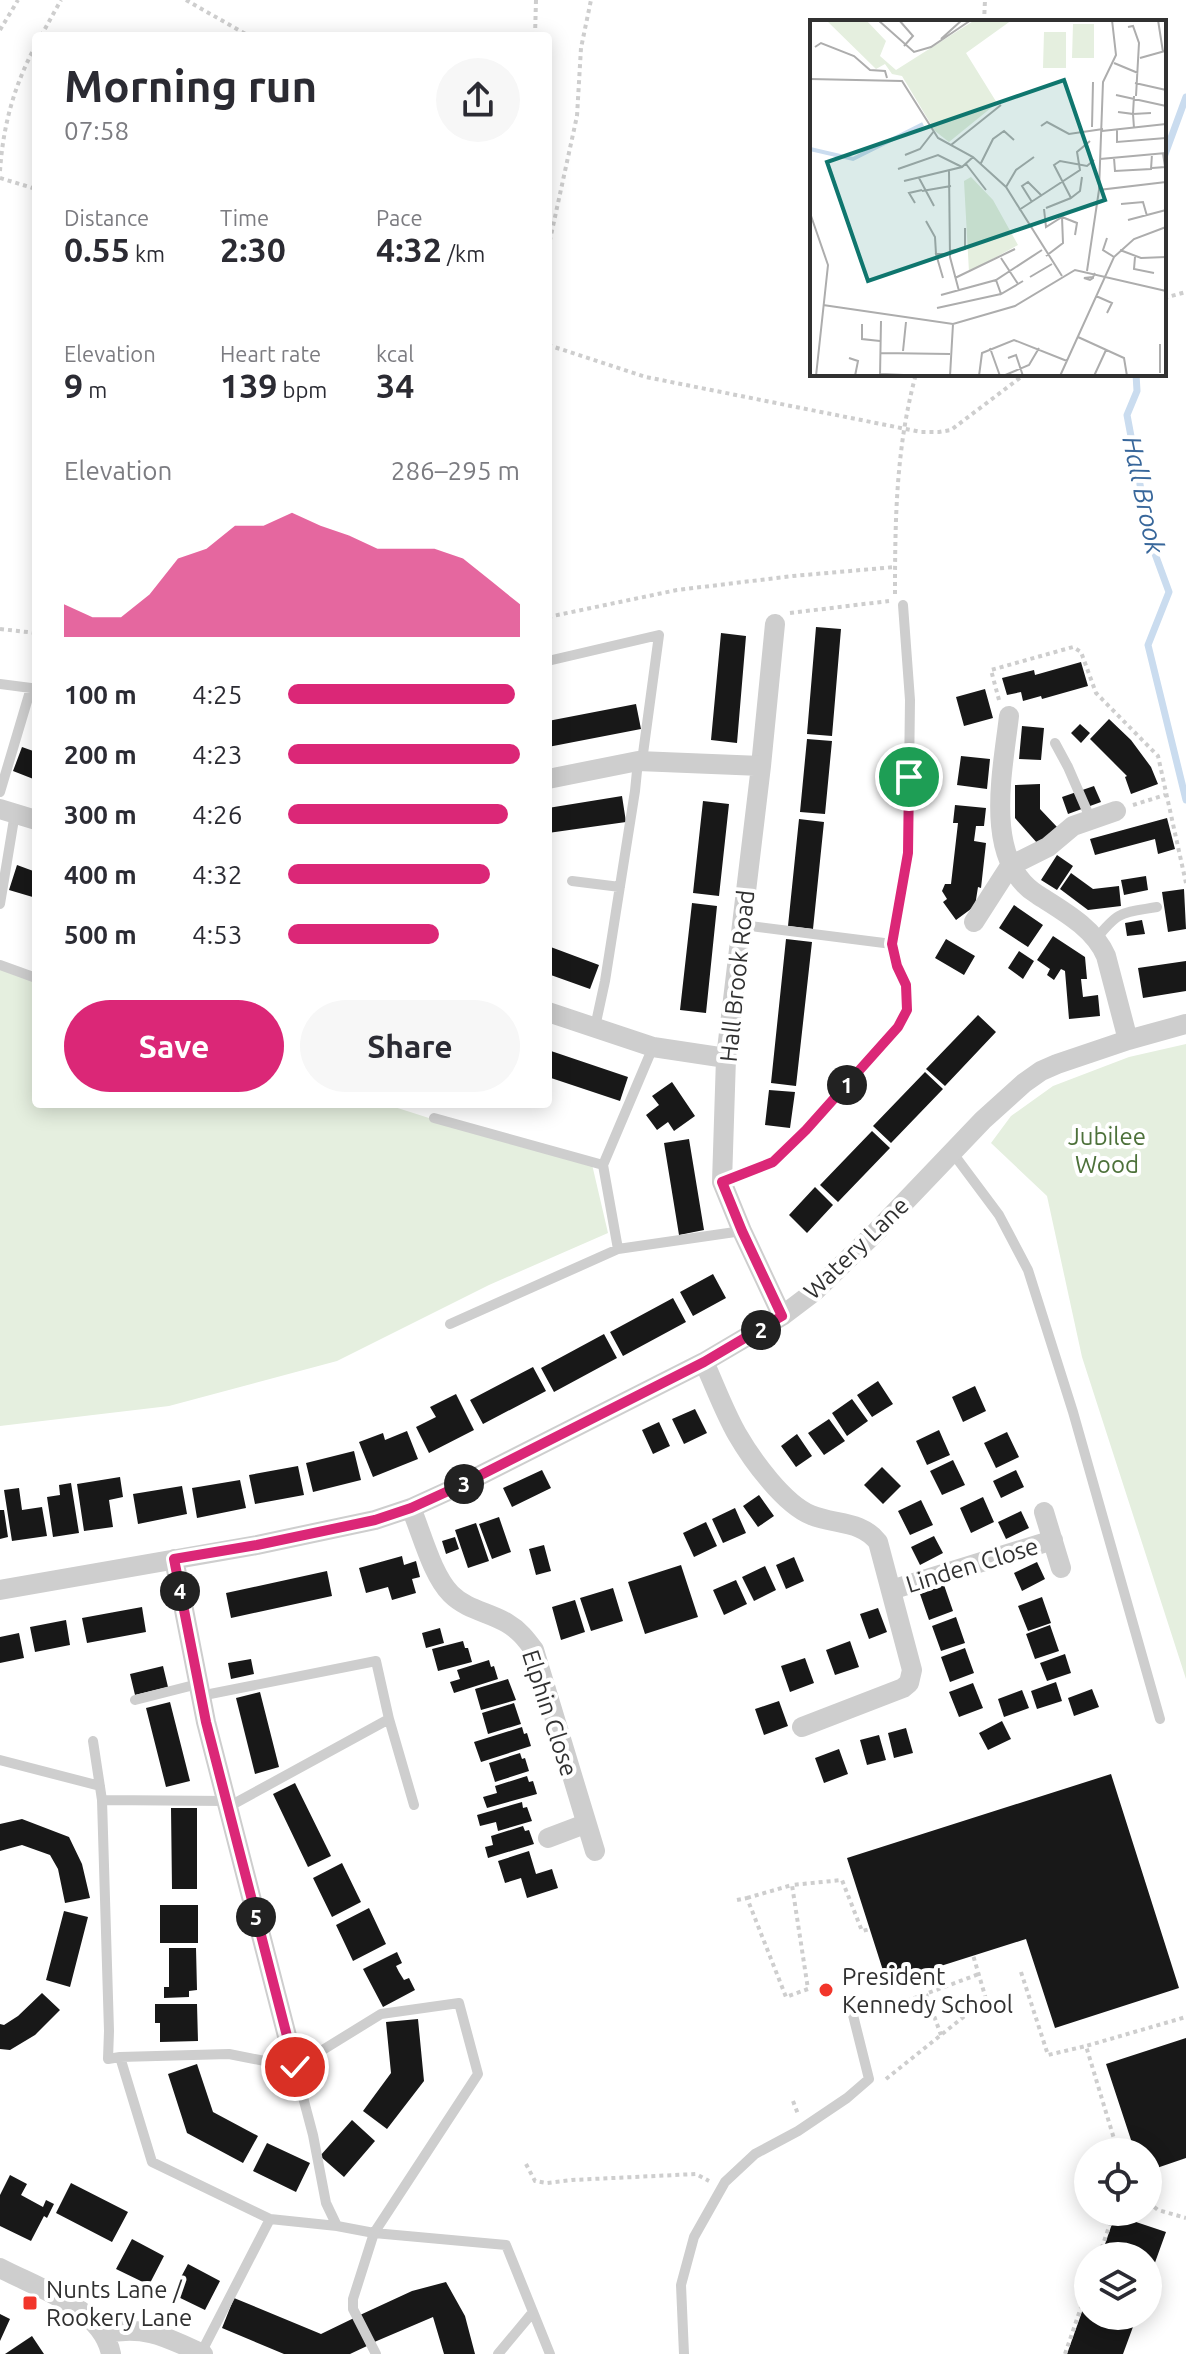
<!DOCTYPE html>
<html lang="en">
<head>
<meta charset="utf-8">
<style>
  body { margin:0; font-family:Ubuntu,sans-serif; background:#f7f7f7; color:#2b2b33; height:100vh; display:flex; flex-direction:column; font-size:30px; white-space:nowrap }
  * { box-sizing:border-box; margin:0 }
  p { font-size:26px; color:#7c7c81 }
  .icon { flex:none; width:44px; height:44px; fill:none; stroke:currentColor; stroke-width:2; stroke-linecap:round; stroke-linejoin:round }
  .map { position:relative; flex:1; overflow:hidden }
  .drawer { position:absolute; left:32px; top:32px; width:520px; height:1076px; display:flex; flex-direction:column; background:#fff; border-radius:8px; box-shadow:0 4px 20px #0003 }
  .drawer>* { flex:none }
  .fabs { position:absolute; left:1074px; top:2138px; display:grid; gap:16px }
  .fabs a { display:grid; place-items:center; width:88px; height:88px; border-radius:50%; background:#fff; box-shadow:0 4px 20px #0003; font-size:40px }
  .pin { position:absolute; display:grid; place-items:center; width:68px; height:68px; color:#fff; margin:-34px; border:4px solid #fff; border-radius:50%; box-shadow:0 2px 8px #0007 }
  .km { position:absolute; width:40px; height:40px; margin:-20px; border-radius:50%; background:#222; color:#fff; font-size:22px; line-height:40px; text-align:center }
  .round { display:grid; place-items:center; flex:none; width:84px; height:84px; border-radius:42px; background:#f7f7f7 }
  .summary { display:flex; align-items:center; justify-content:space-between; height:136px; padding:0 32px }
  h1 { font-size:44px; font-weight:700; line-height:60px }
  .figures { display:grid; grid-template-columns:repeat(3,1fr); gap:12px; height:136px; padding:8px 32px }
  .figures div { display:grid; align-content:center }
  .figures b { font-size:34px; font-weight:700 }
  .figures small { font-size:22px; font-weight:400 }
  .figures p { font-size:22px }
  .chart { height:224px; padding:16px 32px }
  .chart p { display:flex; justify-content:space-between }
  .chart svg { width:100%; height:144px; margin-top:8px; fill:#db2777; opacity:.7 }
  .cta { display:flex; gap:16px; margin-top:auto; padding:16px 32px }
  .cta a { flex:1; height:92px; border-radius:48px; background:#db2777; color:#fff; font-size:32px; font-weight:700; line-height:92px; text-align:center }
  .cta a+a { background:#f7f7f7; color:#2b2b33 }
  ul { padding:0 32px; list-style:none; font-size:26px }
  li { display:grid; grid-template-columns:128px 96px 1fr; align-items:center; height:60px }
  li i { height:20px; border-radius:10px; background:#db2777 }
  .map>svg:first-child { display:block }
</style>
</head>
<body>
<div class="map">
<svg width="1186" height="2354" viewBox="0 0 1186 2354">
  <rect width="100%" height="100%" fill="#fff"/>
  <path fill="#e5efdf" d="M0,969L36,982V1104H385L454,1126L591,1160L608,1233L489,1285L337,1361L169,1406L0,1426Z
    M1186,1044V1679L1082,1357L1047,1196L991,1143L1011,1116L1053,1086L1129,1057Z"/>
  <g fill="none" stroke-linecap="round" stroke-linejoin="round">
    <path stroke="#cadcef" stroke-width="7" d="M1164,157L1186,97
      M1136,374L1137,391L1127,415L1151,543L1169,592L1148,645L1186,800"/>
  </g>
  <path fill="#181818" d="M816,627L841,629L832,736L807,734Z
    M721,633L746,636L737,743L711,740Z
    M1081,662L1088,686L1042,699L1041,696L1023,701L1021,692L1007,695L1002,678L1034,670L1035,675Z
    M985,689L993,718L964,726L956,697Z
    M636,704L641,729L548,747V721Z
    M1109,719L1131,740L1151,767L1158,784L1131,794L1125,777L1127,776L1090,739Z
    M1080,724L1090,733L1081,743L1071,733Z
    M1022,726L1044,728L1041,760L1019,759Z
    M807,739L832,741L825,814L800,812Z
    M22,747L36,752V780L13,771Z
    M961,756L990,759L987,789L957,785Z
    M1040,784V809L1057,827L1038,844L1015,818V785Z
    M1094,786L1101,802L1068,814L1062,797Z
    M622,796L626,822L548,833V808Z
    M703,801L729,804L719,896L693,893Z
    M955,805L986,808L984,826H976L974,841L986,843L981,888L978,887L975,906L956,920L943,902L947,899L942,891L945,884H951L958,823H953Z
    M1167,818L1175,849L1158,854L1155,839L1095,855L1090,839Z
    M799,819L824,822L813,929L788,926Z
    M1057,855L1073,866L1057,890L1041,880Z
    M17,865L36,872V898L9,890Z
    M1071,873L1093,889L1119,886L1121,906L1088,910L1060,889Z
    M1146,876L1148,890L1124,895L1121,880Z
    M1184,889L1186,929L1168,932L1162,892Z
    M692,903L717,906L706,1013L680,1010Z
    M1014,905L1043,925L1028,947L999,928Z
    M1142,920L1145,934L1127,936L1125,923Z
    M1053,936L1085,957L1087,979H1081L1083,997L1098,995L1100,1016L1069,1019L1065,971L1061,969L1054,980L1047,975L1050,969L1037,960Z
    M786,939L812,942L796,1086L771,1083Z
    M946,939L975,956L964,975L935,958Z
    M548,946L599,965L590,989L548,974Z
    M1019,951L1034,961L1023,979L1008,968Z
    M1186,961V991L1143,998L1138,968Z
    M978,1015L996,1032L945,1086L926,1069Z
    M548,1050L628,1077L620,1101L548,1077Z
    M925,1072L943,1089L891,1143L873,1126Z
    M672,1082L695,1116L674,1131L668,1122L657,1130L646,1115L659,1105L652,1096Z
    M769,1090L795,1092L790,1128L765,1125Z
    M872,1131L890,1148L838,1202L820,1185Z
    M689,1139L704,1230L679,1235L664,1143Z
    M815,1187L833,1205L807,1233L789,1215Z
    M713,1274L726,1298L693,1316L680,1292Z
    M673,1298L686,1322L623,1356L610,1332Z
    M604,1334L617,1358L554,1392L541,1368Z
    M533,1367L546,1391L483,1424L470,1400Z
    M878,1381L893,1404L872,1417L857,1395Z
    M975,1386L986,1411L963,1422L952,1397Z
    M456,1394L474,1430L429,1453L416,1427L436,1417L430,1407Z
    M852,1399L868,1421L847,1436L832,1413Z
    M695,1409L707,1433L684,1444L672,1419Z
    M829,1419L845,1441L824,1455L808,1433Z
    M659,1422L670,1446L653,1454L642,1430Z
    M939,1430L950,1455L927,1465L916,1441Z
    M407,1431L418,1459L373,1477L359,1442L383,1433L385,1440Z
    M1007,1432L1019,1457L996,1468L984,1443Z
    M797,1434L812,1456L796,1467L781,1446Z
    M354,1451L361,1480L313,1492L306,1463Z
    M953,1460L965,1485L942,1495L930,1471Z
    M298,1466L304,1495L255,1504L249,1475Z
    M882,1467L901,1486L883,1504L864,1485Z
    M542,1470L551,1488L512,1507L503,1488Z
    M1016,1470L1024,1487L1001,1498L993,1481Z
    M120,1477L123,1497L109,1500L113,1527L84,1531L77,1484Z
    M240,1480L246,1508L197,1518L192,1488Z
    M71,1483L79,1533L53,1537L47,1497L60,1495L59,1485Z
    M182,1486L187,1514L138,1524L133,1494Z
    M19,1488L22,1510L42,1507L47,1536L12,1541L4,1490Z
    M759,1495L774,1516L758,1527L743,1506Z
    M983,1497L994,1522L971,1533L960,1508Z
    M921,1500L933,1525L910,1535L898,1511Z
    M735,1508L746,1533L723,1543L712,1519Z
    M0,1510H4L8,1537L0,1539Z
    M1021,1511L1029,1528L1006,1539L998,1522Z
    M499,1517L511,1552L492,1559L479,1524Z
    M706,1522L717,1546L694,1557L683,1533Z
    M476,1523L489,1561L468,1568L455,1530Z
    M934,1536L943,1553L920,1565L911,1547Z
    M455,1537L459,1549L446,1554L442,1541Z
    M544,1545L551,1571L536,1575L529,1549Z
    M402,1556L404,1565L416,1561L420,1577L412,1579L416,1593L392,1600L388,1587L366,1593L359,1568Z
    M794,1557L804,1581L786,1589L776,1565Z
    M1037,1562L1045,1579L1022,1591L1014,1573Z
    M681,1565L698,1617L645,1634L628,1582Z
    M765,1566L776,1590L754,1601L742,1577Z
    M327,1571L332,1596L231,1618L226,1593Z
    M736,1580L747,1604L724,1615L713,1590Z
    M944,1585L953,1611L929,1620L920,1594Z
    M613,1588L623,1621L591,1631L580,1598Z
    M1042,1597L1051,1623L1028,1631L1018,1606Z
    M575,1600L585,1632L561,1640L552,1607Z
    M142,1607L146,1632L87,1643L82,1618Z
    M878,1608L887,1632L869,1639L860,1614Z
    M956,1617L965,1643L941,1651L932,1626Z
    M66,1620L70,1645L35,1652L30,1627Z
    M1050,1625L1059,1651L1035,1659L1026,1634Z
    M440,1628L444,1643L426,1648L422,1633Z
    M19,1633L24,1658L0,1663V1637Z
    M463,1641L465,1648H468L472,1662L438,1671L432,1649Z
    M850,1641L859,1667L835,1675L826,1650Z
    M965,1648L974,1673L950,1682L941,1657Z
    M1065,1654L1071,1673L1047,1681L1040,1663Z
    M805,1658L814,1683L790,1692L781,1666Z
    M251,1659L254,1674L231,1679L228,1663Z
    M489,1660L491,1667L494,1666L498,1679L454,1693L450,1682L460,1679L457,1670Z
    M163,1666L168,1687L135,1695L130,1674Z
    M508,1679L516,1700L481,1710L475,1689Z
    M1056,1682L1062,1701L1037,1709L1031,1691Z
    M973,1683L983,1708L959,1717L949,1692Z
    M1092,1689L1099,1707L1074,1716L1068,1698Z
    M1022,1690L1029,1708L1004,1717L998,1699Z
    M260,1692L279,1767L255,1774L236,1698Z
    M779,1701L788,1726L764,1735L755,1709Z
    M170,1702L190,1781L166,1787L146,1708Z
    M514,1703L521,1724L488,1734L482,1713Z
    M1002,1721L1011,1739L988,1750L979,1733Z
    M522,1727L524,1734L527,1733L531,1746L481,1762L474,1742Z
    M906,1728L913,1753L894,1758L888,1733Z
    M879,1735L886,1760L867,1765L860,1740Z
    M839,1749L848,1774L824,1783L815,1758Z
    M520,1753L522,1759L525,1758L529,1771L495,1782L489,1763Z
    M1111,1774L1179,1988L1055,2028L1026,1939L887,1983L847,1858Z
    M527,1776L529,1782L533,1781L537,1794L487,1808L483,1797L497,1793L495,1786Z
    M295,1783L331,1856L308,1867L273,1794Z
    M522,1802L523,1808L527,1807L532,1821L498,1831L496,1822L480,1826L477,1815Z
    M171,1808H197V1889H172Z
    M22,1819L69,1837L82,1864L90,1898L65,1903L58,1869L50,1855L22,1845L0,1851V1824Z
    M523,1826L525,1831L529,1830L534,1844L488,1858L485,1847L493,1845L491,1836Z
    M529,1851L536,1874L552,1869L558,1888L527,1898L521,1878L505,1883L498,1861Z
    M342,1863L361,1902L332,1917L313,1878Z
    M160,1905H198V1943H160Z
    M369,1908L386,1944L353,1961L336,1925Z
    M64,1911L88,1917L70,1987L46,1980Z
    M169,1948H196L197,1990L189,1991V1997L164,1998V1987H169Z
    M397,1952L402,1963L396,1966L399,1972L404,1980L409,1978L415,1990L383,2007L363,1969Z
    M42,1993L60,2010L35,2035L10,2050L0,2049V2024L4,2025L18,2016Z
    M155,2004H197L198,2041L160,2042V2023H155Z
    M418,2019L424,2081L387,2129L363,2111L391,2073L386,2022Z
    M1186,2038V2158L1148,2171V2152H1135L1106,2064Z
    M197,2064L213,2112L258,2136L243,2163L187,2133L168,2074Z
    M352,2120L375,2141L344,2177L320,2156Z
    M267,2143L310,2163L296,2192L253,2171Z
    M10,2175L27,2184L21,2195L43,2207L46,2200L54,2204L47,2218L44,2216L31,2241L0,2226V2195Z
    M71,2183L128,2212L112,2242L56,2213Z
    M1115,2215L1166,2232L1148,2282V2256H1101Z
    M132,2239L164,2256L149,2285L116,2269Z
    M188,2264L220,2281L205,2310L172,2294Z
    M446,2282L465,2316L475,2354H444L433,2317L372,2343L360,2315L412,2291Z
    M1088,2295V2316H1137L1123,2354H1067Z
    M234,2298L321,2334L354,2318L367,2346L350,2354H284L222,2328Z
    M0,2314L10,2319L0,2341Z
    M32,2336L44,2354H5Z"/>
  <g fill="none" stroke-linecap="round" stroke-linejoin="round">
    <path stroke="#cecece" stroke-width="4" stroke-dasharray="4 4" stroke-linecap="butt" d="M186,0L249,36
      M984,22L985,0
      M0,30L18,0
      M41,36L61,0
      M535,36L536,0
      M0,171C3,126 14,85 36,45
      M0,178L36,189
      M548,249L577,116L581,48L591,0
      M1164,298L1186,292
      M548,345L646,377L921,432H939L951,430L1025,374
      M895,594C895,519 896,447 916,374
      M790,613L889,601
      M548,617L677,590L793,576L895,567
      M0,629L36,633
      M999,700L991,670L1073,647L1081,652L1096,693L1158,756L1186,883
      M1133,805L1165,795
      M747,1898L792,1885
      M737,1900L747,1898L786,1997L808,1989L792,1885L842,1880L862,1931L870,1929
      M1021,1972L1048,2055L1086,2046
      M926,1994L941,2035
      M869,2015L979,1974
      M886,2079L986,1999L973,1955
      M793,2101L798,2114
      M1118,2152L1086,2046L1186,2017
      M526,2164L535,2181L547,2183L572,2180L696,2174L709,2181
      M1148,2202L1158,2210L1186,2218
      M1099,2256L1114,2212
      M1065,2354L1088,2287"/>
    <path stroke="#cecece" stroke-width="10" d="M552,660L659,635L642,761
      M0,684L31,688L0,792
      M1055,743L1068,767L1091,820
      M572,881L620,887
      M0,904L15,813
      M742,925L892,944
      M1096,939C1119,910 1122,913 1157,907
      M0,965L36,978
      M595,1027L605,981L635,791L638,761
      M434,1118L603,1165
      M952,1152L999,1215L1028,1270L1073,1412L1160,1719
      M722,1182L773,1162L806,1130L898,1027L907,1010L906,985L897,966L892,944L908,853L910,700L903,605
      M618,1249L603,1165L653,1047
      M450,1324L618,1249L742,1231
      M200,1696L376,1661L389,1719L228,1807
      M135,1700L198,1684
      M389,1719L414,1805
      M93,1741L102,1800L226,1801
      M0,1760L100,1786
      M102,1800L109,2031L108,2059L120,2057
      M295,2067L313,2135L326,2203L337,2226L374,2233L506,2245L550,2354
      M270,2219L152,2162L120,2057L229,2054L295,2067L381,2014L459,2003L478,2074L374,2233L353,2299V2309L376,2354
      M201,2353L270,2219L337,2226
      M498,2354L533,2312
      M684,2354L681,2285L694,2237L725,2182L755,2154L798,2131L847,2098L869,2079L852,2011"/>
    <path stroke="#cecece" stroke-width="20" d="M775,624L761,766L726,1058L722,1182L742,1231L782,1316
      M1009,716C1003,770 982,861 1038,895C1063,911 1094,928 1106,956L1128,1040
      M548,779L638,761L761,766
      M0,809L36,820
      M974,922L1010,866L1048,847L1073,826L1116,811
      M548,1012L653,1047L726,1058
      M704,1362C715,1386 724,1411 737,1434C752,1460 784,1504 811,1515C835,1525 861,1520 878,1542L912,1670L909,1683L903,1688L802,1727
      M411,1508C422,1534 432,1575 451,1594C467,1610 489,1612 507,1623C519,1630 526,1639 534,1650L595,1851
      M1044,1512L1061,1568
      M174,1559L206,1722L295,2067
      M0,1590L257,1545L375,1520L411,1508L457,1487L704,1362L782,1316L815,1291L876,1232L983,1120L1024,1083L1041,1071L1057,1064L1128,1040L1186,1024
      M891,1590L1053,1540
      M548,1838L585,1824
      M0,2268C38,2288 102,2308 111,2354
      M104,2334C144,2324 168,2338 203,2354"/>
  </g>
  <g fill="none" stroke-linecap="round" stroke-linejoin="round">
    <g stroke="#fff" stroke-width="16">
      <path id="route" d="M295,2067L206,1722L174,1559L257,1545L375,1520L411,1508L457,1487L704,1362L782,1316L742,1231L722,1182L773,1162L806,1130L898,1027L907,1010L906,985L897,966L892,944L908,853L909,777"/>
    </g>
    <use href="#route" stroke="#db2777" stroke-width="10"/>
  </g>
  <g fill="#f2352a" stroke="#fff" stroke-width="3">
    <circle cx="826" cy="1990" r="8"/>
    <rect x="22" y="2295" width="16" height="16" rx="4"/>
  </g>
  <g text-anchor="middle" dominant-baseline="central" stroke-width="8" stroke-linejoin="round" paint-order="stroke">
    <g font-size="24" fill="#313131" stroke="#fff">
      <text transform="translate(737 976) rotate(-84)">Hall Brook Road</text>
      <text transform="translate(856 1248) rotate(-44)">Watery Lane</text>
      <text transform="translate(972 1565) rotate(-17)">Linden Close</text>
      <text transform="translate(550 1713) rotate(72)">Elphin Close</text>
    </g>
    <g font-size="24" fill="#4d713a" stroke="#fff">
      <text x="1107" y="1136">Jubilee<tspan x="1107" dy="28">Wood</tspan></text>
    </g>
    <g font-size="24" fill="#313131" stroke="#fff" text-anchor="start">
      <text x="842" y="1976">President<tspan x="842" dy="28">Kennedy School</tspan></text>
      <text x="46" y="2289">Nunts Lane /<tspan x="46" dy="28">Rookery Lane</tspan></text>
    </g>
    <g font-size="26" font-style="italic" fill="#38679b" stroke="#fff">
      <text transform="translate(1144 495) rotate(78)">Hall Brook</text>
    </g>
  </g>
  <g transform="translate(810 20)">
    <rect width="356" height="356" fill="#fff"/>
    <path d="M16,0H56L76,21L70,36L86,50L165,0H202L156,33L187,83L139,122L125,111L92,56L82,54L75,44L66,49ZM263,4H284V38H262ZM234,12H256V48H233ZM161,157L183,180L208,225L159,252L154,161Z" fill="#e5efdf"/>
    <path fill="none" stroke="#cadcef" stroke-width="4" d="M0,129L43,139L113,104"/>
    <path fill="none" stroke="#adadad" stroke-width="2" d="M68,0L104,32L121,27L161,0M89,0L103,16L94,26M348,0L353,32M318,7L323,6L329,23L326,76M131,19L152,0M5,27L11,23L44,36L60,50L75,51L77,58M330,38L355,31M304,43L328,53M0,59L92,61L128,118L163,137L196,167L252,256M325,63L356,70M306,75L356,86M324,76L323,94L341,93M308,92L323,94L324,108M231,106L237,102L259,114L293,109M282,107L283,62M307,109V122L356,118M292,111L356,104M141,125L191,85M95,135L110,129L124,111M304,138L305,151L341,149L342,134M290,139L356,133M171,143L183,119L194,111L204,120M156,144L176,170M342,148L355,147L353,133M88,149L128,135L152,147M139,151L140,237L149,271M272,157L270,171L261,178L244,145L250,141L277,146L284,140M109,158L124,186M94,161L152,147L163,137M196,167L206,150L224,137M289,170L293,62L306,35L302,0M112,171L141,166M222,182L212,166L218,162L232,176M105,183L99,173L112,170M311,184L333,182L337,196M236,188L261,178M234,189L236,207L252,197M209,190L270,150L267,132L280,121M0,193L18,245L6,356M252,197L267,203L265,215M318,200L356,190M116,201L125,217L126,234M297,218L293,230L304,237M310,230L331,238L356,237M139,231L155,229V208M236,236L253,223L252,197M325,237L324,249L344,253M191,238L208,264L213,261M277,251L289,170L356,162M220,257L242,244M283,257L274,258L280,260L283,258V257L285,253M133,258L126,234H139M145,258L205,229M186,260L191,274L208,264M131,275L186,260L232,230M286,276L302,283L297,293M13,285L143,304L205,286L265,250L356,271M127,288L191,274M52,304V319L70,321M268,317L314,338L317,356M350,324V353M180,328L190,356M93,331L96,302M70,333L140,334M39,338L48,341L45,356M198,338L206,335L213,356M70,354L117,356M70,356L71,301M140,356L143,304M169,356L172,333L204,320L257,341M193,356L219,345L229,328M250,356L304,237L324,219L356,207M284,356L296,330"/>
    <path fill="#0f766e" fill-opacity="0.15" stroke="#0f766e" stroke-width="4" d="M254,60L295,180L58,261L17,142Z"/>
    <rect width="356" height="356" fill="none" stroke="#313131" stroke-width="4"/>
  </g>
</svg>
<div class="fabs">
<a><svg class="icon" aria-label="locate" viewBox="0 0 24 24"><circle cx="12" cy="12" r="6"/><path d="M12 2v4M12 18v4M2 12h4M18 12h4"/></svg></a>
<a><svg class="icon" aria-label="layers" viewBox="0 0 24 24"><path d="M12 4l9 5-9 5-9-5zM3 14l9 5 9-5"/></svg></a>
</div>
<div class="pin" style="left:909px;top:777px;background:#1e9e55"><svg class="icon" aria-label="arrive" viewBox="0 0 24 24"><path d="M6 21V4h12l-3 4 3 4H6"/></svg></div>
<div class="pin" style="left:295px;top:2067px;background:#d93025"><svg class="icon" aria-label="check" viewBox="0 0 24 24"><path d="M5 12l5 5 9-10"/></svg></div>
<b class="km" style="left:847px;top:1085px">1</b>
<b class="km" style="left:761px;top:1330px">2</b>
<b class="km" style="left:464px;top:1484px">3</b>
<b class="km" style="left:180px;top:1591px">4</b>
<b class="km" style="left:256px;top:1917px">5</b>
<section class="drawer">
<div class="summary"><div><h1>Morning run</h1><p>07:58</p></div><a class="round"><svg class="icon" aria-label="share" viewBox="0 0 24 24"><path d="M12 15V3M7 8l5-5 5 5M5 13v7h14v-7"/></svg></a></div>
<div class="figures">
<div><p>Distance</p><b>0.55<small> km</small></b></div>
<div><p>Time</p><b>2:30</b></div>
<div><p>Pace</p><b>4:32<small> /km</small></b></div>
</div>
<div class="figures">
<div><p>Elevation</p><b>9<small> m</small></b></div>
<div><p>Heart rate</p><b>139<small> bpm</small></b></div>
<div><p>kcal</p><b>34</b></div>
</div>
<div class="chart"><p><span>Elevation</span>286–295 m</p>
<svg viewBox="0 0 160 44" preserveAspectRatio="none"><path d="M0 44V34L10 38L20 38L30 31L40 20L50 17L60 10L70 10L80 6L90 10L100 13L110 17L120 17L130 17L140 20L150 27L160 34V44z"/></svg>
</div>
<ul>
<li><b>100 m</b>4:25<i style="width:98%"></i></li>
<li><b>200 m</b>4:23<i style="width:100%"></i></li>
<li><b>300 m</b>4:26<i style="width:95%"></i></li>
<li><b>400 m</b>4:32<i style="width:87%"></i></li>
<li><b>500 m</b>4:53<i style="width:65%"></i></li>
</ul>
<div class="cta"><a>Save</a><a>Share</a></div>
</section>
</div>
</body>
</html>
